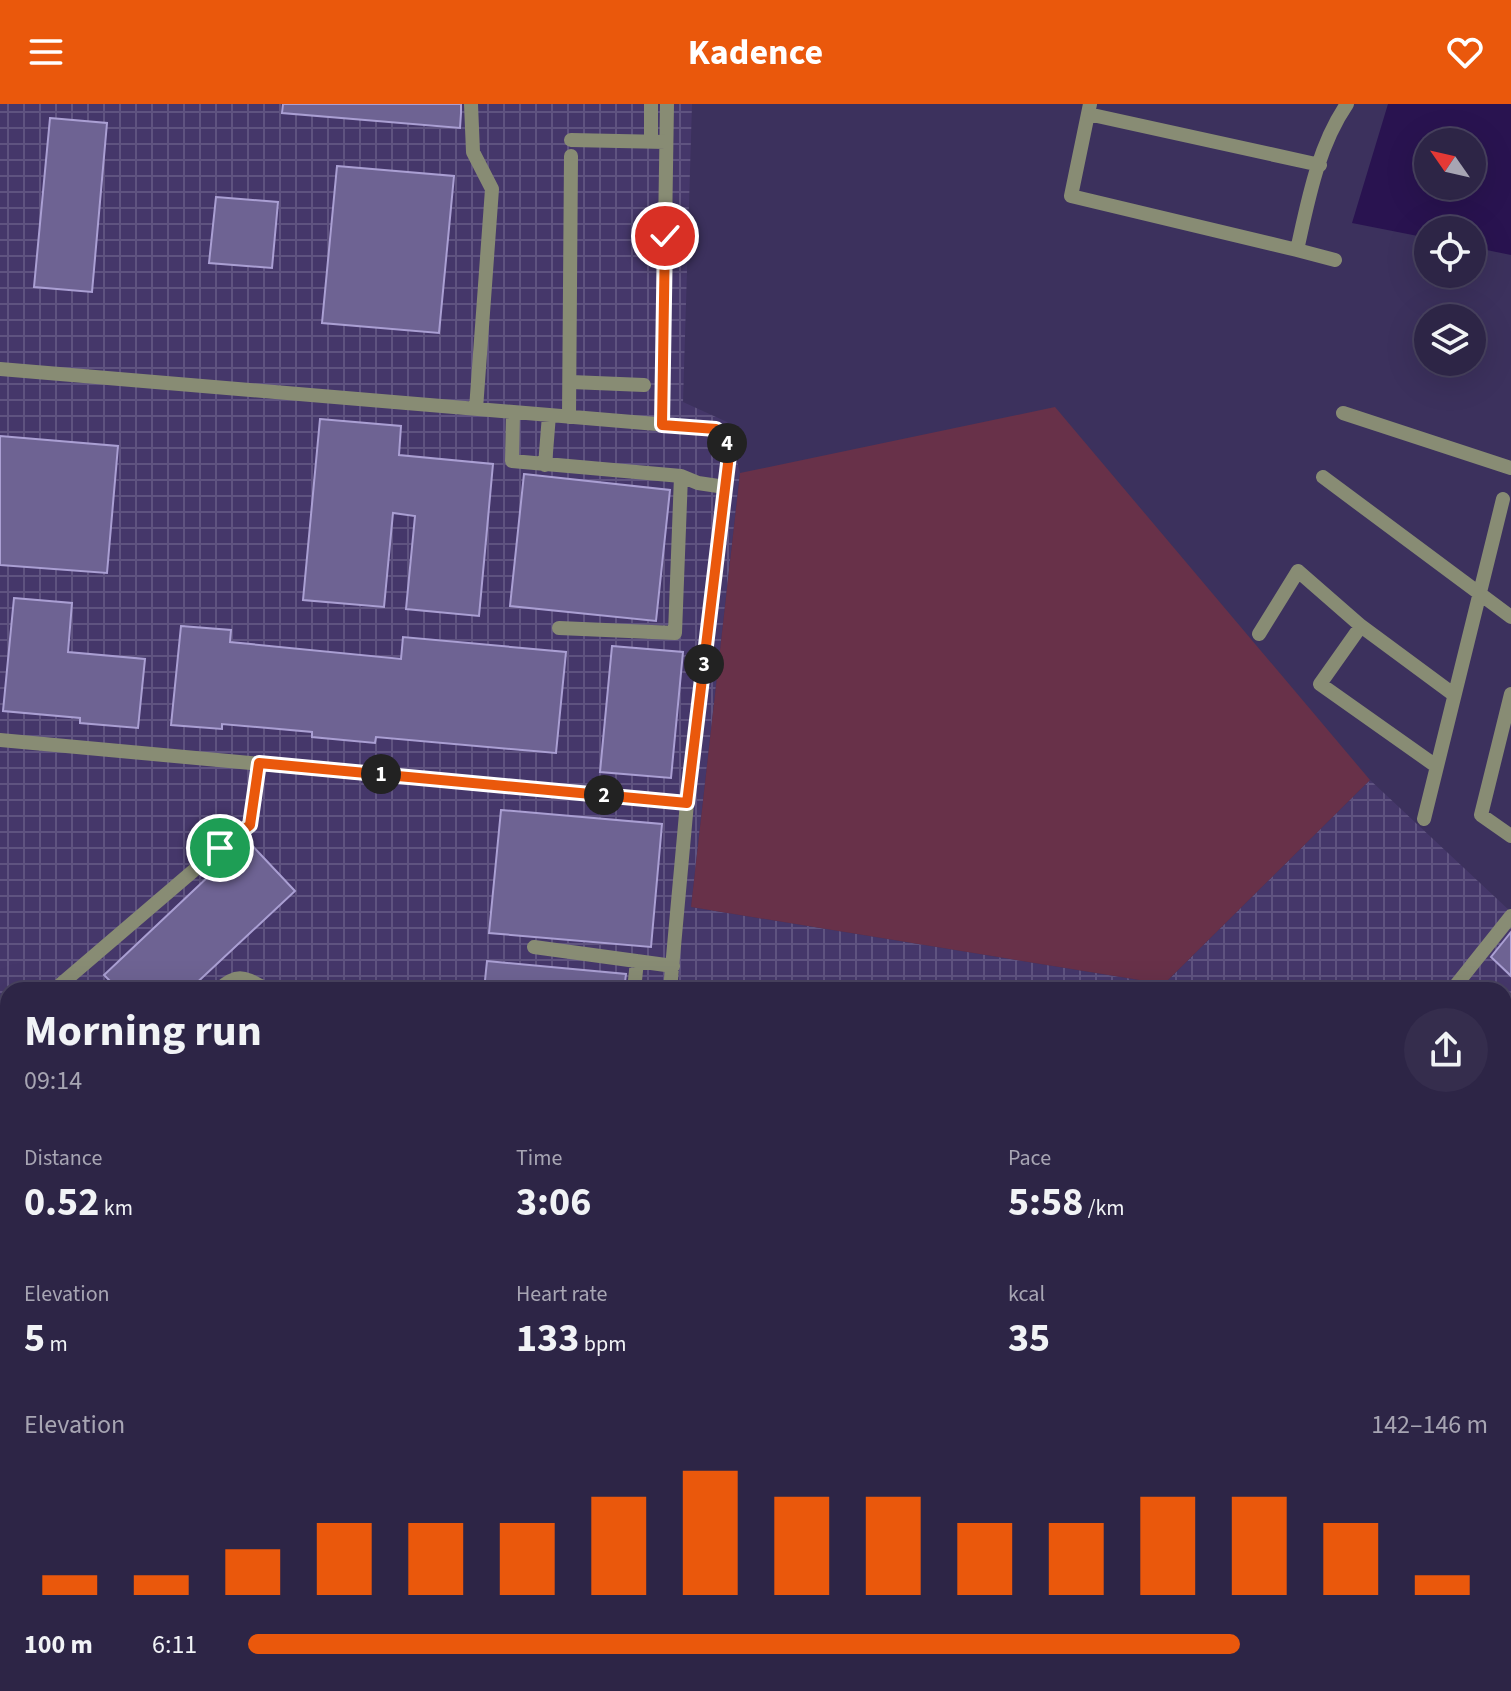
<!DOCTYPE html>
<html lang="en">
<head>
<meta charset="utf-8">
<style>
  body { margin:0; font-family:"Source Sans 3",sans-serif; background:#352d4d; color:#f1f3f6; height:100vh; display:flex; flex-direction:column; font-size:30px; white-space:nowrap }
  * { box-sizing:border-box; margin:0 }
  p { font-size:26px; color:#a7a5b3 }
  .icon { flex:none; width:44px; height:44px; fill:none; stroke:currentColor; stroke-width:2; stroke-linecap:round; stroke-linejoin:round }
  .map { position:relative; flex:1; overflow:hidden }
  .drawer { position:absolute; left:0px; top:878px; width:1512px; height:710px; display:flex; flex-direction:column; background:#2d2546; border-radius:24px 24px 0 0; box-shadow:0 8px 32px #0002,0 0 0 2px #48425f }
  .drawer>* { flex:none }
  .needle { width:52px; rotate:304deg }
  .tools { position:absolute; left:1414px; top:24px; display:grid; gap:16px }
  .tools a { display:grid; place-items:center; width:72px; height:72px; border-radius:50%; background:#2d2546; box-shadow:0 8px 32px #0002,0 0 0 2px #48425f; font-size:40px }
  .pin { position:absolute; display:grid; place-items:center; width:68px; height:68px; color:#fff; margin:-34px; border:4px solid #fff; border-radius:50%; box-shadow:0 2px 8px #0007 }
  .km { position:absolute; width:40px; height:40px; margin:-20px; border-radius:50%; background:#222; color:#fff; font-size:22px; line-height:40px; text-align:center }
  .round { display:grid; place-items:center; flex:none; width:84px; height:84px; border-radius:42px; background:#352d4d }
  .head { display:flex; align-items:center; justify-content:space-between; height:136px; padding:0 24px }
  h1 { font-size:44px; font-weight:700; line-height:60px }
  .figures { display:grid; grid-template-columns:repeat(3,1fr); gap:12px; height:136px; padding:8px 24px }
  .figures div { display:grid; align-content:center }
  .figures b { font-size:40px; font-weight:700 }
  .figures small { font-size:22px; font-weight:400 }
  .figures p { font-size:22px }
  .chart { height:224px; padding:16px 24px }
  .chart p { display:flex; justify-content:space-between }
  .chart svg { width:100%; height:144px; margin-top:8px; stroke:#ea580c; stroke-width:6 }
  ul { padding:0 24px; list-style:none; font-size:26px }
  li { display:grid; grid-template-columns:128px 96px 1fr; align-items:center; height:60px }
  li i { height:20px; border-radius:10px; background:#ea580c }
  header { display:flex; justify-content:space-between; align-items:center; height:104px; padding:0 24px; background:#ea580c; color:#fff; font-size:36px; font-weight:700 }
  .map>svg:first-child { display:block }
</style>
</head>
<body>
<header><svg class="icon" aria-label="menu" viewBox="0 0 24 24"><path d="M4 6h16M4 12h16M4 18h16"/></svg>Kadence<svg class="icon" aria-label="heart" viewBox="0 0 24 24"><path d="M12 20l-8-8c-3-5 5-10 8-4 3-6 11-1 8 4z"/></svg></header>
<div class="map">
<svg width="1511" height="1587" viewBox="0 0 1511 1587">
  <defs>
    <pattern id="industrial-grid" width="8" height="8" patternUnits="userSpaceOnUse" patternTransform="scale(2)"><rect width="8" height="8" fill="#45376a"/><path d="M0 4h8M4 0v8" fill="none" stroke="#5f5380"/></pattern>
  </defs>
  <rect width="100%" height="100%" fill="#3c315d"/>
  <path fill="url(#industrial-grid)" fill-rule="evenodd" d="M0,0H692L683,298L727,318L740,369L691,803L1164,880L1370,676L1511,808V1587H0ZM8,886H1504V1580H8Z"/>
  <path fill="#683149" d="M1055,303L1370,676L1164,880L691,803L740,369Z"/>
  <path fill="#291350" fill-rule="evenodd" d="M1388,0H1511V151L1472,143V126H1428V134L1352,119ZM1428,38H1472V82H1428Z"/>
  <path fill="#6e6393" stroke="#aa9fd3" stroke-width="2" d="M283,0H461V9L460,24L282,9Z
    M50,14L107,19L92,188L34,183Z
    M337,62L454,72L439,229L322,219Z
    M216,93L278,98L272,164L209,159Z
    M320,315L401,322L399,351L493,360L479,512L406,505L415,412L393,409L384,503L303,496Z
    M0,332L118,342L107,469L0,461Z
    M524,370L670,386L656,517L510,502Z
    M14,494L72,499L68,548L145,555L138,624L80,619V614L3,607Z
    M181,522L231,526L230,538L401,555L403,533L566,548L556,649L376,633L375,639L312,633V628L222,620V625L171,621Z
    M612,542L683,548L671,674L600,668Z
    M501,706L662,720L651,843L489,829Z
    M247,736L295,787L189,886H119L104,871Z
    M1511,828V872L1491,853Z
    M487,857L626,870L624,886H484Z"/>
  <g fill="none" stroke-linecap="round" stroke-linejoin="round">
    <path stroke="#888c74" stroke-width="14" d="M471,0L473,48L492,85L476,305
      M1090,0L1071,92L1297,146C1308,97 1318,42 1347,0
      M1088,10L1320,61
      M571,36L666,38
      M651,38V0
      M1297,146L1335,156
      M0,265L716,325L730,343L687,699L670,886
      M571,278L644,281
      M513,308L512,357L681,372L698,379L725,383
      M1343,309L1511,364
      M569,313L571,52
      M662,321L667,0
      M545,361L549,311
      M1323,373L1511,513
      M1361,522L1453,590
      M559,524L675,529L681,372
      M1259,530L1298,467L1361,522L1320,580L1436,662
      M1511,590L1481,711L1511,732
      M0,636L687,699
      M1424,715L1503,395
      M534,843L673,862
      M54,886L220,744L250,721L259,659
      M218,886C239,867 245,874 268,886
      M634,886L637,857
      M1452,886L1511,812
      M0,1073L8,1067
      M0,1211L8,1209
      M1504,1348L1511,1341
      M1504,1374L1511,1382
      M1504,1572L1511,1582
      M1424,1580L1431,1587
      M139,1587L145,1580
      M414,1587L415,1580
      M607,1587L608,1580
      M932,1587L936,1580"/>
    <path stroke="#d6ddad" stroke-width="20" d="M0,1249L8,1262
      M0,1290L8,1305
      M0,1537L8,1518
      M0,1587L8,1567"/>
  </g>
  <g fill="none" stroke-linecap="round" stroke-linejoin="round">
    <g stroke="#fff" stroke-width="16">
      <path id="route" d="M220,744L250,721L259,659L687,699L730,343L716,325L662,321L665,132"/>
    </g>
    <use href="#route" stroke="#ea580c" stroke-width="10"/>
  </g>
</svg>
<div class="tools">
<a><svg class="needle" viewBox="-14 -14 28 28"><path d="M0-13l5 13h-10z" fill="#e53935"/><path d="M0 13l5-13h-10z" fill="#a7a5b3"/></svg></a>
<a><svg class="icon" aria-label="locate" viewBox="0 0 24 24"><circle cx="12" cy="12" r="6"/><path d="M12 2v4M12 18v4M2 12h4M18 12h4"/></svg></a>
<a><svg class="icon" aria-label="layers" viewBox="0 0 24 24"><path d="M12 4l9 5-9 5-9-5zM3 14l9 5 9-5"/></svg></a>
</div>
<div class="pin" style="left:220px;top:744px;background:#1e9e55"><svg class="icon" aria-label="arrive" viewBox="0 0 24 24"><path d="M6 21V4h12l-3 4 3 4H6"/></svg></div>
<div class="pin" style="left:665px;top:132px;background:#d93025"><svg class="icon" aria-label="check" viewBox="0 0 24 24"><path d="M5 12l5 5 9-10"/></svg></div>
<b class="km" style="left:381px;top:670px">1</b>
<b class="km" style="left:604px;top:691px">2</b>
<b class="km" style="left:704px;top:560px">3</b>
<b class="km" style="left:727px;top:339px">4</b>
<section class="drawer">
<div class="head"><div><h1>Morning run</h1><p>09:14</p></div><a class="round"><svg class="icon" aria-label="share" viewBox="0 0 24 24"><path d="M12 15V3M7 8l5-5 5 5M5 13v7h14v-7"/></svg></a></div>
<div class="figures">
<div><p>Distance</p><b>0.52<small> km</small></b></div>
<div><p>Time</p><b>3:06</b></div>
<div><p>Pace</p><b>5:58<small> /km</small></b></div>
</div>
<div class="figures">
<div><p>Elevation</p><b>5<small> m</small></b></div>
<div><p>Heart rate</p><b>133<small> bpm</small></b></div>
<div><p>kcal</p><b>35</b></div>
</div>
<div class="chart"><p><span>Elevation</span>142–146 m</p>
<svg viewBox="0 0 160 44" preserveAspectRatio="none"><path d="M5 44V38M15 44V38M25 44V30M35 44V22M45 44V22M55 44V22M65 44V14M75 44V6M85 44V14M95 44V14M105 44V22M115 44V22M125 44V14M135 44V14M145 44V22M155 44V38"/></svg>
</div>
<ul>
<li><b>100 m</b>6:11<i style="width:80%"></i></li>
</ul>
</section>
</div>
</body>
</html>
